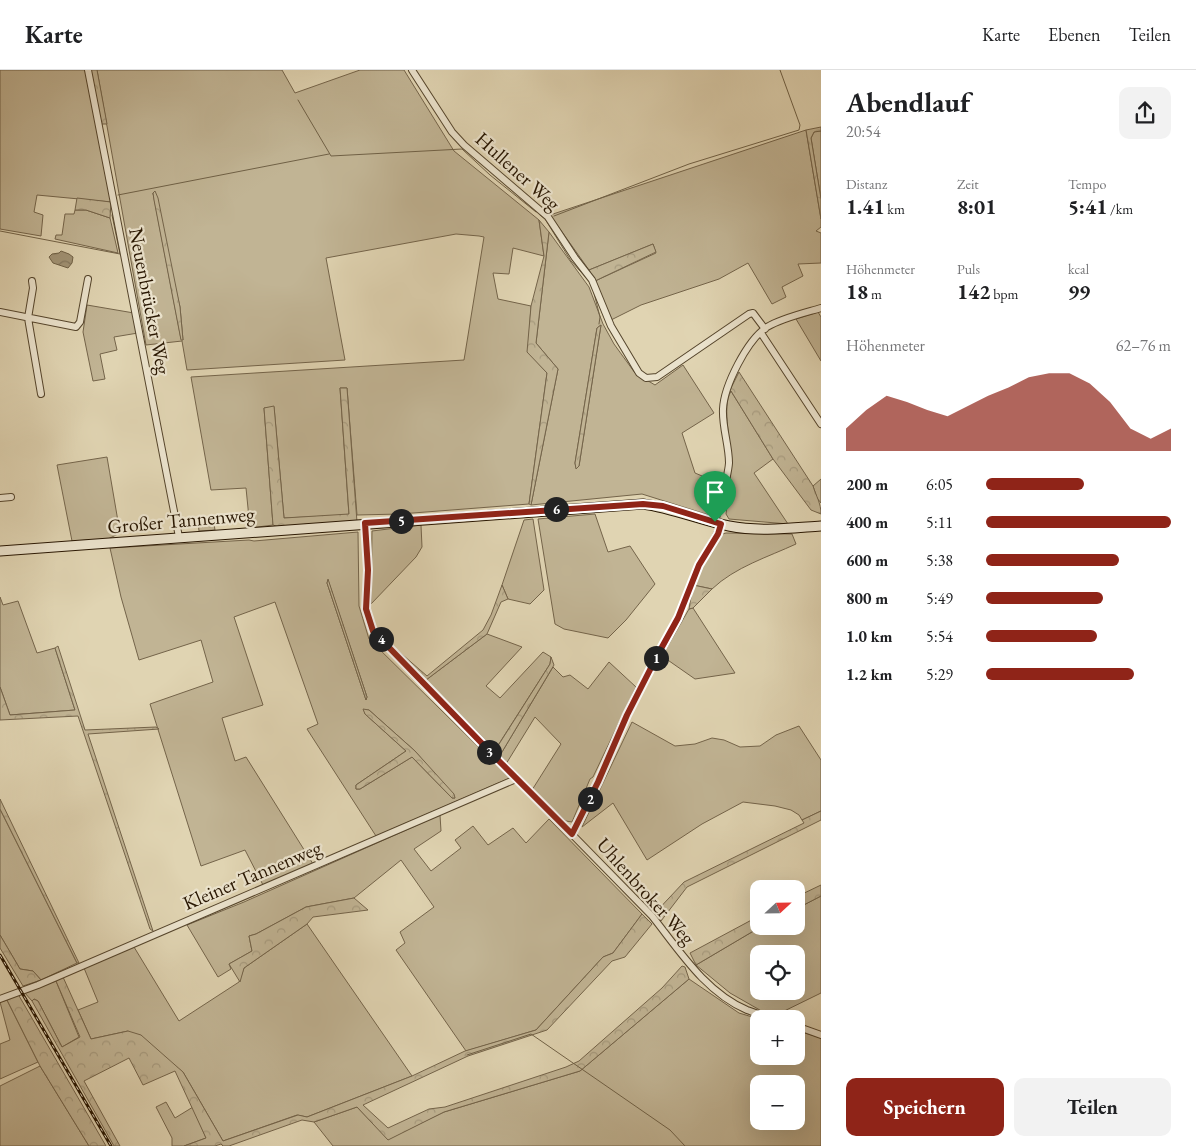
<!DOCTYPE html>
<html lang="de">
<head>
<meta charset="utf-8">
<style>
  body { margin:0; font-family:"EB Garamond",serif; background:#f2f2f2; color:#202124; height:100vh; display:flex; flex-direction:column; font-size:19px; white-space:nowrap }
  * { box-sizing:border-box; margin:0 }
  p { font-size:16px; color:#757577 }
  .icon { flex:none; width:28px; height:28px; fill:none; stroke:currentColor; stroke-width:2; stroke-linecap:round; stroke-linejoin:round }
  .map { position:relative; flex:1; overflow:hidden }
  .side { display:flex; flex-direction:column; background:#fff; width:375px }
  .side>* { flex:none }
  .needle { width:32px; rotate:68deg }
  .tools { position:absolute; left:750px; top:810px; display:grid; gap:10px }
  .tools a { display:grid; place-items:center; width:55px; height:55px; border-radius:10px; background:#fff; box-shadow:0 5px 20px #0002; font-size:25px }
  .pin { position:absolute; display:grid; place-items:center; width:42px; height:42px; color:#fff; margin:-51px -21px; border-radius:50% 50% 50% 0; rotate:-45deg; box-shadow:0 0 5px #0007 }
  .pin .icon { rotate:45deg }
  .km { position:absolute; width:25px; height:25px; margin:-12px; border-radius:50%; background:#222; color:#fff; font-size:14px; line-height:25px; text-align:center }
  .round { display:grid; place-items:center; flex:none; width:52px; height:52px; border-radius:10px; background:#f2f2f2 }
  .head { display:flex; align-items:center; justify-content:space-between; height:85px; padding:0 25px }
  h1 { font-size:28px; font-weight:700; line-height:38px }
  .figures { display:grid; grid-template-columns:repeat(3,1fr); gap:8px; height:85px; padding:5px 25px }
  .figures div { display:grid; align-content:center }
  .figures b { font-size:21px; font-weight:700 }
  .figures small { font-size:14px; font-weight:400 }
  .figures p { font-size:14px }
  .chart { height:140px; padding:10px 25px }
  .chart p { display:flex; justify-content:space-between }
  .chart svg { width:100%; height:90px; margin-top:5px; fill:#8f2418; opacity:.7 }
  .action { display:flex; gap:10px; margin-top:auto; padding:10px 25px }
  .action a { flex:1; height:58px; border-radius:10px; background:#8f2418; color:#fff; font-size:20px; font-weight:700; line-height:58px; text-align:center }
  .action a+a { background:#f2f2f2; color:#202124 }
  ul { padding:0 25px; list-style:none; font-size:16px }
  li { display:grid; grid-template-columns:80px 60px 1fr; align-items:center; height:38px }
  li i { height:12px; border-radius:6px; background:#8f2418 }
  header { display:flex; align-items:center; gap:30px; box-sizing:border-box; height:70px; padding:0 25px; background:#fff; border-bottom:1px solid #e0e0e0 }
  header strong { font-size:24px }
  nav { display:flex; gap:28px; margin-inline-start:auto; font-size:18px }
  main { display:flex; flex:1; min-height:0 }
  .map>svg:first-child { display:block }
</style>
</head>
<body>
<header>
<strong>Karte</strong>
<nav><a>Karte</a><a>Ebenen</a><a>Teilen</a></nav>
</header>
<main>
<div class="map">
<svg width="821" height="1076" viewBox="0 0 821 1076">
  <defs>
    <pattern id="forest-crowns" width="20" height="18" patternUnits="userSpaceOnUse" patternTransform="scale(1.25)"><rect width="20" height="18" fill="#c1b494"/><path d="M2 6a3 3 0 1 1 6 0M12 15a3 3 0 1 1 6 0" fill="none" stroke="#a69a7e"/></pattern>
    <pattern id="water-waves" width="16" height="10" patternUnits="userSpaceOnUse" patternTransform="scale(1.25)"><rect width="16" height="10" fill="#a19375"/><path d="M0 5q4-4 8 0t8 0" fill="none" stroke="#83775e"/></pattern>
  </defs>
  <rect width="100%" height="100%" fill="#e0d4b2"/>
  <filter id="stains"><feTurbulence type="fractalNoise" baseFrequency=".004" numOctaves="4"/><feColorMatrix values="0 0 0 0 .2 0 0 0 0 .09 0 0 0 0 .02 0 0 0 .5 -.17"/></filter>
  <radialGradient id="worn" r=".72"><stop offset=".6" stop-color="#630" stop-opacity="0"/><stop offset="1" stop-color="#630" stop-opacity=".3"/></radialGradient>
  <path fill="#c1b494" stroke="#74644a" fill-rule="evenodd" d="M0,0H85L111,132L37,125L34,142L43,145L41,166L0,159Z
    M97,0H282L295,23L360,0H404L454,81L539,150L544,186L513,178L509,204L493,203L498,229L531,236L528,282L547,303L529,434L400,444L357,445L347,318H340L349,445L284,448L274,337L264,338L273,455L250,458L246,418L211,420L191,307L464,290L484,167L479,166L456,164L326,188L345,290L187,300L182,271L146,275ZM153,123L180,237L183,270L181,269Z
    M806,60L821,149V157L816,161L821,163V193L798,194L803,206L782,217L786,227L772,234L748,193L719,209L641,235L611,250L595,211L656,183L653,174L589,200L550,145Z
    M817,61H821V129L811,68L814,62Z
    M75,140H86L110,148L118,183L55,169L56,165H62L65,144H74Z
    M549,162L589,217L603,254L614,274L635,303L655,315L683,295L714,343L682,363L695,403L721,414L712,446L642,424L531,435L558,299L536,273ZM601,255L579,396L576,398L575,393L597,258Z
    M87,235L134,243L138,263L114,267L117,280L100,284L105,309L93,311L83,262Z
    M818,242L821,247V291L796,249Z
    M731,321L773,389L754,403L788,454L729,449L726,444C728,427 731,410 731,394C732,374 721,338 731,321Z
    M107,387L120,463L108,469L72,471L57,395Z
    M821,409V433L817,428L813,416Z
    M595,444L608,482L630,476L655,514L626,550L608,568L564,559L555,554L538,449Z
    M533,449L544,520L530,534L508,529L502,515L524,450Z
    M421,455L422,477L416,487L371,534L372,461Z
    M358,462L359,536L369,569L510,708L376,766L307,659L318,654L275,532L234,547L263,635L222,648L235,691L246,687L313,794L263,815L245,780L201,796L150,634L213,612L201,570L139,590L121,527L110,478L249,470L254,471ZM328,510L367,627L366,630L327,513ZM364,640H369L415,681L455,728H452L412,687L360,719H356V715L406,681L365,644Z
    M726,463L792,464L796,474C768,487 735,497 712,519L693,515L719,465Z
    M0,527L3,535L18,531L37,583L55,578L75,640L10,645L0,617Z
    M693,538L735,603L695,609L662,586L689,539Z
    M487,564L522,577L486,616L500,628L543,582L551,587L550,594L495,680L426,610Z
    M609,592L636,617L593,707L590,709L572,752L566,751L532,720L561,674L535,647L506,694L499,687L553,597L563,607L570,605L588,619Z
    M632,652L675,676L695,674L712,668L724,670L740,677L760,676L776,665L799,656L821,690V741L802,750L799,745L791,740L775,736L743,732L702,754L647,790L613,733L582,757Z
    M0,739L77,893L41,910L33,901L20,899L0,865Z
    M440,745L441,761L414,779L431,801L461,778L455,770L473,756L488,775L513,758L526,773L549,749L642,844L613,883L603,887L536,960L466,981L396,880L405,873L400,862L434,837L401,790L354,828L306,837L256,864L249,866L252,881L229,894L231,899L218,907L187,855L244,832Z
    M821,826V923L772,947L730,923L696,895L762,856H796V839ZM759,884H796V921H759Z
    M307,854L412,1006L307,1047L297,1045L223,1071L183,1002L128,961L91,969L78,940L98,932L84,898L134,877L179,951L239,912L244,898Z
    M689,909L739,943L759,949V986H796V960L821,968V1076H333L314,1052L357,1037L388,1069L444,1042L580,1001ZM759,1014H796V1051H759Z
    M56,911L79,967L62,977L38,931L34,929L32,931L24,922Z
    M7,930L38,992L0,1009V974L10,970L0,932Z
    M40,996L89,1076H0V1016Z
    M166,1032L175,1048L193,1037L206,1068L184,1076H172V1068L156,1037Z"/>
  <path fill="url(#forest-crowns)" stroke="#74644a" d="M90,0H97L107,54H101Z
    M821,57V61L814,62L811,68L821,129V149L806,60Z
    M155,121L158,128L180,237L183,270H181L154,130L153,123Z
    M77,128L111,132L110,148L86,140H75Z
    M539,150L549,162L536,273L558,299L531,435L529,434L547,303L527,282L531,236L544,186Z
    M653,174L656,182L595,211L589,200Z
    M601,255L579,396L576,399L575,393L597,258Z
    M739,302L813,416C816,426 821,433 821,444L811,440L773,389L731,321L727,326Z
    M340,318H347L357,452L279,457L273,455L264,338L274,336L284,448L349,444Z
    M213,448L215,460L199,461L198,452Z
    M328,509L367,627L366,630L327,513Z
    M502,515L508,529L501,532L487,564L426,610L421,611L389,573L427,606L483,560L491,545Z
    M693,515L712,519L693,538L689,539Z
    M58,576L85,660L156,657L159,659L88,664L153,861L150,859L78,646L0,650V617L10,645L75,640L55,578Z
    M551,587L554,595L499,687L494,682L550,594Z
    M363,639L369,640L415,681L454,724L455,728H452L412,687L360,719H356V715L406,681L365,644Z
    M0,729L79,893H77L0,739Z
    M821,741V750L687,817L661,851L654,844L684,812L804,753L802,750Z
    M821,815V826L796,839V827Z
    M354,828L368,840L313,847L307,854L244,898L240,912L229,894L252,881L249,866L256,864L306,837Z
    M642,844L652,854L625,887L612,891L547,960L468,986L363,1035L388,1058L429,1039L445,1037L566,997L579,991L662,918L682,896L685,897L689,909L580,1001L444,1042L388,1070L357,1037L314,1052L302,1050L229,1076H223L221,1074L215,1076H184L206,1068L175,1001L143,1015L129,988L84,1011L120,1076H114L32,931L34,929L38,931L62,977L80,967L56,911L63,907L91,969L128,961L141,965L183,1002L223,1071L298,1045L307,1047L412,1006L465,981L536,960L603,887L613,883Z
    M759,846V856H762L696,895L690,883Z
    M0,865L20,899L33,901L41,910L23,916L0,878Z
    M18,924L106,1076H89L40,996L7,930Z"/>
  <path fill="url(#water-waves)" stroke="#706146" d="M61,181L69,184L73,187L72,193L68,198L53,193L49,187L52,184L59,183Z"/>
  <g fill="none" stroke-linecap="round" stroke-linejoin="round">
    <path stroke="#706146" stroke-width="1" d="M298,30L331,86L462,79L490,105L536,142
      M118,125L329,84
      M540,145L545,149L571,191L590,212
      M554,146L689,94L799,60L800,55L780,0
      M0,161L120,184L112,145
      M594,223L600,247L599,254
      M467,985L531,964L670,1060L685,1076"/>
    <g stroke="#55452c" stroke-width="8">
      <path id="street" d="M88,0L179,467
        M412,0L452,62L464,75L548,147L575,188L592,210L611,256L639,303L646,308L657,307L749,244L753,243L765,259
        M32,211L33,218L28,248L41,324
        M0,242L76,257L80,252L88,209
        M761,263L821,354
        M0,428L11,427
        M715,452C719,436 728,408 729,393C729,375 722,357 723,339C724,316 747,270 767,257C782,248 804,243 821,238
        M365,453L368,500L366,539L373,561L652,846C679,880 705,922 747,940C755,943 764,946 772,949
        M572,764L598,712L627,645L657,586L678,548L699,495L717,464L721,454
        M0,929L38,915L516,709
        M796,956L821,965"/>
    </g>
    <g stroke="#271500" stroke-width="11">
      <path id="secondary" d="M0,481L643,434C672,438 700,450 729,456C759,462 791,458 821,456"/>
    </g>
    <use href="#street" stroke="#ebe3cd" stroke-width="6"/>
    <use href="#secondary" stroke="#ebe3cd" stroke-width="9"/>
    <g stroke="#271500" stroke-width="3">
      <path id="rail" d="M0,885L111,1076"/>
    </g>
    <use href="#rail" stroke="#ebe3cd" stroke-width="1" stroke-dasharray="4" stroke-linecap="butt"/>
  </g>
  <g fill="none" stroke-linecap="round" stroke-linejoin="round">
    <g stroke="#fff" stroke-width="10">
      <path id="route" d="M643,434L663,436L721,454L718,464L699,495L678,548L657,586L627,645L598,712L572,764L501,693L373,561L366,539L368,500L365,453Z"/>
    </g>
    <use href="#route" stroke="#8f2418" stroke-width="6"/>
  </g>
  <g text-anchor="middle" dominant-baseline="central" stroke-width="4.5" stroke-linejoin="round" paint-order="stroke">
    <g font-size="20" fill="#271500" stroke="#ebe3cd">
      <text transform="translate(518 101) rotate(42)">Hullener Weg</text>
      <text transform="translate(150 231) rotate(79)">Neuenbrücker Weg</text>
      <text transform="translate(181 450) rotate(-5)">Großer Tannenweg</text>
      <text transform="translate(252 805) rotate(-23)">Kleiner Tannenweg</text>
      <text transform="translate(646 821) rotate(48)">Uhlenbroker Weg</text>
    </g>
  </g>
  <rect width="100%" height="100%" filter="url(#stains)"/>
  <rect width="100%" height="100%" fill="url(#worn)"/>
</svg>
<div class="tools">
<a><svg class="needle" viewBox="-14 -14 28 28"><path d="M0-13l5 13h-10z" fill="#e53935"/><path d="M0 13l5-13h-10z" fill="#757577"/></svg></a>
<a><svg class="icon" aria-label="locate" viewBox="0 0 24 24"><circle cx="12" cy="12" r="6"/><path d="M12 2v4M12 18v4M2 12h4M18 12h4"/></svg></a>
<a>+</a>
<a>−</a>
</div>
<div class="pin" style="left:715px;top:452px;background:#1e9e55"><svg class="icon" aria-label="arrive" viewBox="0 0 24 24"><path d="M6 21V4h12l-3 4 3 4H6"/></svg></div>
<b class="km" style="left:656px;top:588px">1</b>
<b class="km" style="left:590px;top:729px">2</b>
<b class="km" style="left:489px;top:682px">3</b>
<b class="km" style="left:381px;top:569px">4</b>
<b class="km" style="left:401px;top:451px">5</b>
<b class="km" style="left:556px;top:439px">6</b>
</div>
<section class="side">
<div class="head"><div><h1>Abendlauf</h1><p>20:54</p></div><a class="round"><svg class="icon" aria-label="share" viewBox="0 0 24 24"><path d="M12 15V3M7 8l5-5 5 5M5 13v7h14v-7"/></svg></a></div>
<div class="figures">
<div><p>Distanz</p><b>1.41<small> km</small></b></div>
<div><p>Zeit</p><b>8:01</b></div>
<div><p>Tempo</p><b>5:41<small> /km</small></b></div>
</div>
<div class="figures">
<div><p>Höhenmeter</p><b>18<small> m</small></b></div>
<div><p>Puls</p><b>142<small> bpm</small></b></div>
<div><p>kcal</p><b>99</b></div>
</div>
<div class="chart"><p><span>Höhenmeter</span>62–76 m</p>
<svg viewBox="0 0 160 44" preserveAspectRatio="none"><path d="M0 44V33L10 24L20 17L30 20L40 24L50 27L60 22L70 17L80 13L90 8L100 6L110 6L120 11L130 20L140 33L150 38L160 33V44z"/></svg>
</div>
<ul>
<li><b>200 m</b>6:05<i style="width:53%"></i></li>
<li><b>400 m</b>5:11<i style="width:100%"></i></li>
<li><b>600 m</b>5:38<i style="width:72%"></i></li>
<li><b>800 m</b>5:49<i style="width:63%"></i></li>
<li><b>1.0 km</b>5:54<i style="width:60%"></i></li>
<li><b>1.2 km</b>5:29<i style="width:80%"></i></li>
</ul>
<div class="action"><a>Speichern</a><a>Teilen</a></div>
</section>
</main>
</body>
</html>
